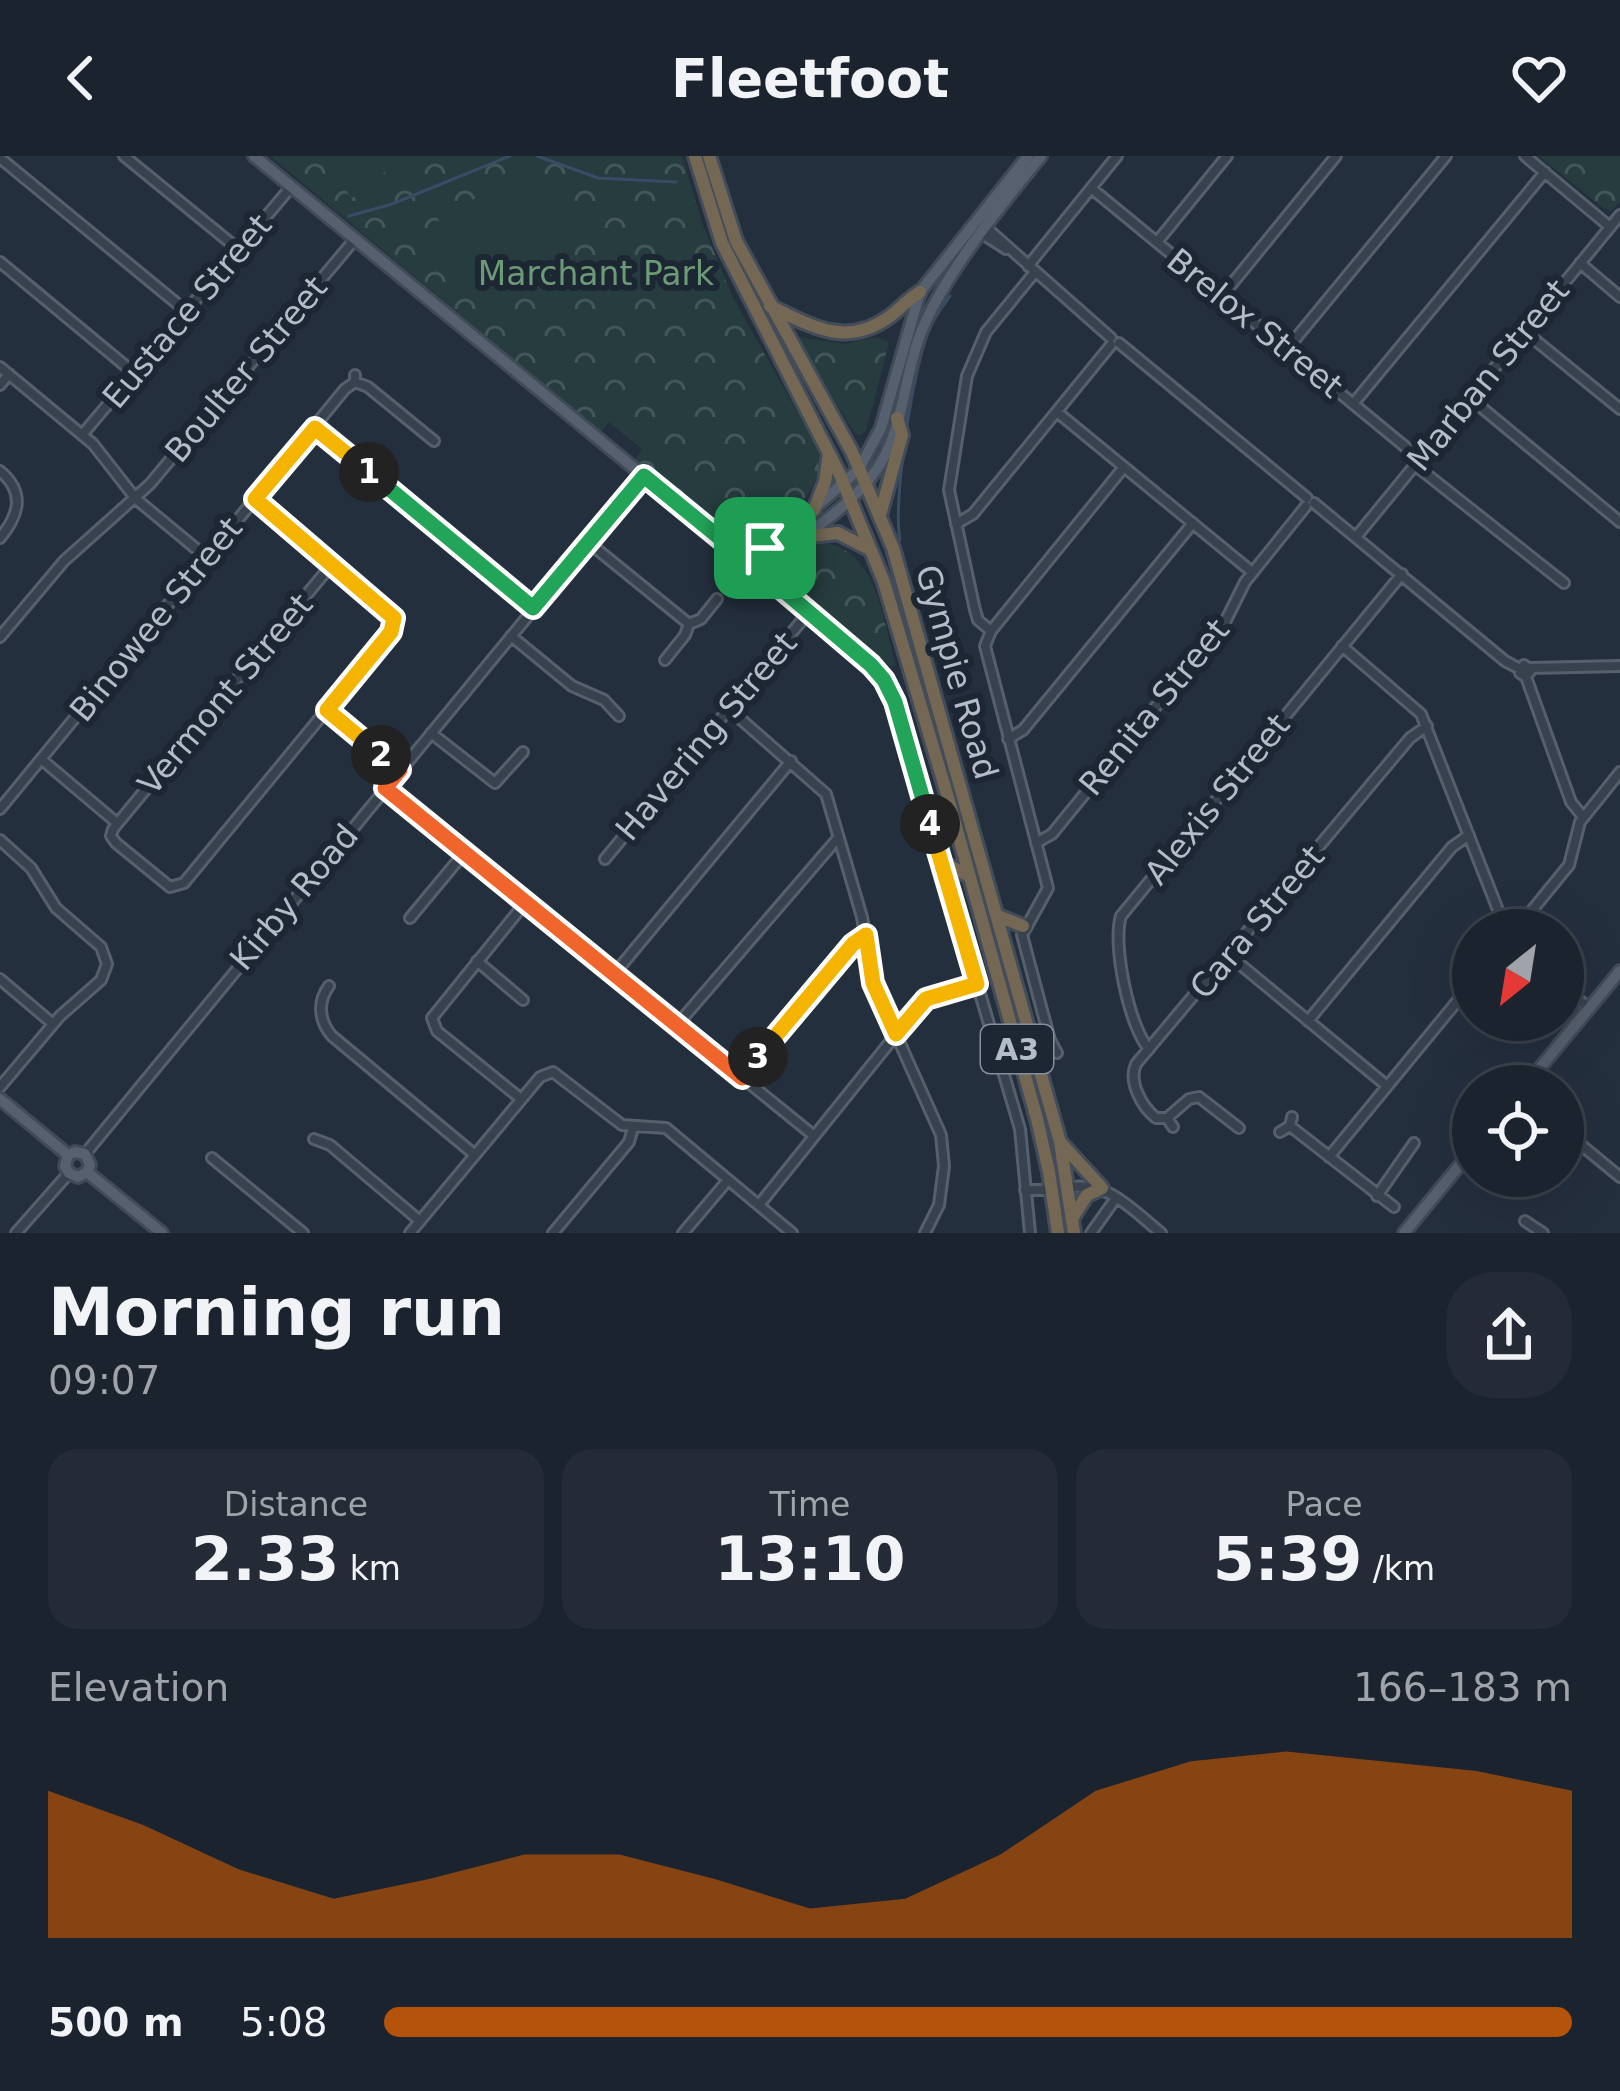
<!DOCTYPE html>
<html lang="en">
<head>
<meta charset="utf-8">
<style>
  body { margin:0; font-family:"DejaVu Sans",sans-serif; background:#242b36; color:#f1f3f6; height:100vh; display:flex; flex-direction:column; font-size:45px; white-space:nowrap }
  * { box-sizing:border-box; margin:0 }
  p { font-size:39px; color:#a0a4aa }
  .icon { flex:none; width:66px; height:66px; fill:none; stroke:currentColor; stroke-width:2; stroke-linecap:round; stroke-linejoin:round }
  .map { position:relative; height:1077px; overflow:hidden }
  .side { display:flex; flex-direction:column; background:#1b232e; flex:1 }
  .side>* { flex:none }
  .needle { width:78px; rotate:210deg }
  .tools { position:absolute; left:1452px; top:753px; display:grid; gap:24px }
  .tools a { display:grid; place-items:center; width:132px; height:132px; border-radius:50%; background:#1b232e; box-shadow:0 12px 48px #0002,0 0 0 3px #39404a; font-size:60px }
  .pin { position:absolute; display:grid; place-items:center; width:102px; height:102px; color:#fff; margin:-51px; border-radius:24px; box-shadow:0 6px 18px #0006 }
  .km { position:absolute; width:60px; height:60px; margin:-30px; border-radius:50%; background:#222; color:#fff; font-size:33px; line-height:60px; text-align:center }
  .round { display:grid; place-items:center; flex:none; width:126px; height:126px; border-radius:48px; background:#242b36 }
  .summary { display:flex; align-items:center; justify-content:space-between; height:204px; padding:0 48px }
  h1 { font-size:66px; font-weight:700; line-height:90px }
  .metrics { display:grid; grid-template-columns:repeat(3,1fr); gap:18px; height:204px; padding:12px 48px }
  .metrics div { display:grid; align-content:center; border-radius:30px; background:#242b36; text-align:center }
  .metrics b { font-size:60px; font-weight:700 }
  .metrics small { font-size:33px; font-weight:400 }
  .metrics p { font-size:33px }
  .chart { height:336px; padding:24px 48px }
  .chart p { display:flex; justify-content:space-between }
  .chart svg { width:100%; height:216px; margin-top:12px; fill:#b45309; opacity:.7 }
  ul { padding:0 48px; list-style:none; font-size:39px }
  li { display:grid; grid-template-columns:192px 144px 1fr; align-items:center; height:90px }
  li i { height:30px; border-radius:15px; background:#b45309 }
  header { display:flex; justify-content:space-between; align-items:center; height:156px; padding:0 48px; background:#1b232e; font-size:54px; font-weight:700 }
  .map>svg:first-child { display:block }
</style>
</head>
<body>
<header><svg class="icon" aria-label="back" viewBox="0 0 24 24"><path d="M15 5l-7 7 7 7"/></svg>Fleetfoot<svg class="icon" aria-label="heart" viewBox="0 0 24 24"><path d="M12 20l-8-8c-3-5 5-10 8-4 3-6 11-1 8 4z"/></svg></header>
<div class="map">
<svg width="1620" height="1077" viewBox="0 0 1620 1077">
  <defs>
    <pattern id="forest-crowns" width="20" height="18" patternUnits="userSpaceOnUse" patternTransform="scale(3)"><rect width="20" height="18" fill="#263c3f"/><path d="M2 6a3 3 0 1 1 6 0M12 15a3 3 0 1 1 6 0" fill="none" stroke="#435659"/></pattern>
  </defs>
  <rect width="100%" height="100%" fill="#242f3e"/>
  <path fill="url(#forest-crowns)" d="M270,0H682L703,69L733,142L817,291C828,332 788,366 753,382C710,376 669,330 635,303L642,293L609,266L601,276Z
    M1539,0H1620V45L1612,55L1603,52Z
    M799,181L845,188L877,181L889,187L866,275L860,279L855,277L797,186Z
    M810,386C877,384 881,459 896,509L891,511L781,422C780,408 796,392 810,386Z"/>
  <path fill="#263c3f" d="M319,0H405L352,42Z
    M558,28L571,98L449,120L436,50Z"/>
  <g fill="none" stroke-linecap="round" stroke-linejoin="round">
    <path stroke="#394c67" stroke-width="3" d="M537,0L598,22L676,26
      M349,60L392,48L510,0
      M900,384C893,343 913,210 930,172C935,160 943,150 950,140"/>
    <g stroke="#565f6c" stroke-width="14">
      <path id="minor" d="M124,0L238,93
        M1525,0L1610,71
        M0,2L186,155
        M1091,32L1420,303
        M982,68L1111,182
        M978,75L1006,93
        M1157,86L1227,0
        M0,106L134,217
        M1580,107L1620,141
        M1028,110L1117,0
        M1222,140L1336,0
        M1524,175L1620,253
        M1119,187L1307,342
        M1287,193L1446,0
        M0,211L93,288L136,343L206,401
        M355,226L368,231L434,285
        M0,229L9,218
        M1470,242L1620,366
        M1353,248L1545,16
        M1057,256L1252,416
        M315,271L533,452
        M82,279L291,31
        M1415,309L1564,427
        M0,315C25,336 20,358 0,382
        M255,343L389,455L394,462V472L184,727L170,731L116,687L111,680L113,673L332,408
        M1314,347L1505,505L1520,513
        M956,368L973,358L1111,189
        M1356,381L1620,59
        M588,386L689,468
        M757,413L871,509L891,536L1020,973L1030,1077
        M991,475L978,464L975,454L949,334L967,220L986,176L1035,116
        M511,480L572,530L604,544L619,560
        M0,481L64,405L150,328L355,83
        M1342,490L1421,558L1500,759L1510,774
        M665,504L685,479L689,468L701,463L717,443
        M1524,509L1531,514L1526,521L1520,517Z
        M1531,512L1620,510
        M1526,521L1571,646L1583,661
        M729,553L826,638L862,761L873,827L941,979L944,1010L939,1049L925,1077
        M327,554L399,614
        M431,577L495,627L523,596
        M1008,583L1023,574L1193,367
        M41,603L117,667
        M385,632L813,979
        M0,653L345,233L355,226V219
        M0,684L31,712L56,752L101,791L107,808L101,824L60,860L0,931
        M1036,687L1052,678L1225,466L1245,426L1306,350
        M605,703L808,457
        M410,762L464,697
        M1516,774L1569,709L1580,666L1620,616
        M1230,800L1387,930
        M477,805L523,844
        M615,817L791,605
        M0,823L53,868
        M329,830C317,846 319,865 332,880L475,999
        M1563,831L1589,852
        M1308,865L1452,691L1469,679
        M677,869L838,682
        M1149,893C1129,871 1112,788 1121,760L1402,418
        M1057,897L1050,884L1022,779L1048,732L985,490L991,475L1124,311
        M742,922L853,788L866,779
        M521,943L437,875L432,862L525,747
        M1167,962L1189,943L1199,941L1239,972
        M1290,970L1394,1051
        M1173,971L1167,962H1156C1142,951 1128,926 1136,908L1410,582L1427,570
        M1563,974L1620,1021
        M1280,976L1290,970L1292,961
        M314,983L330,989L420,1065
        M85,998L644,319
        M1329,1001L1473,826
        M212,1002L303,1077
        M1065,1032C1108,1024 1129,1051 1161,1077
        M1025,1034H1052
        M1377,1040L1414,987
        M759,1049L923,845L977,828
        M1525,1065L1543,1077
        M16,1077L69,1017
        M410,1077L540,921L553,916L622,969L666,972L792,1077
        M553,1077L629,986L633,972
        M683,1077L728,1024
        M1091,1077L1116,1042"/>
    </g>
    <g stroke="#414a57" stroke-width="16">
      <path id="major" d="M254,0L757,413C797,384 849,354 877,313C905,272 903,219 922,174C947,114 1000,51 1041,0
        M751,408L859,313L881,272L920,136L1028,0
        M1525,930L1620,815
        M0,943L68,999
        M68,999L65,1010L69,1017L78,1021L87,1016
        M68,999L75,996L85,998L90,1009L87,1016
        M87,1016L162,1077
        M1404,1077L1473,993"/>
    </g>
    <g stroke="#434c59" stroke-width="18">
      <path id="highway" d="M695,0L722,87L840,319L884,426L947,638L1037,963L1049,1016L1058,1077
        M709,0L736,85L852,296L893,392L1060,986L1074,1077
        M770,150C811,170 846,192 889,161C900,153 908,143 920,136
        M814,354L825,326L829,297
        M880,359L902,279L897,262
        M801,381L838,377L871,394
        M942,713L952,711L969,720
        M998,760L1023,770
        M1061,987L1102,1032L1087,1039L1073,1061"/>
    </g>
    <use href="#minor" stroke="#38414e" stroke-width="8"/>
    <use href="#major" stroke="#56606e" stroke-width="10"/>
    <use href="#highway" stroke="#746855" stroke-width="12"/>
  </g>
  <g fill="none" stroke-linecap="round" stroke-linejoin="round">
    <g stroke="#fff" stroke-width="24">
      <path id="split-1" d="M369,316L533,452L644,320L732,392H765"/>
    </g>
    <g stroke="#fff" stroke-width="24">
      <path id="split-2" d="M369,316L315,272L255,343L394,462L391,476L327,554L381,599"/>
    </g>
    <g stroke="#fff" stroke-width="24">
      <path id="split-3" d="M381,599L400,614L385,632L742,922L758,901"/>
    </g>
    <g stroke="#fff" stroke-width="24">
      <path id="split-4" d="M758,901L853,788L866,779L873,827L896,878L926,843L977,828L930,668"/>
    </g>
    <g stroke="#fff" stroke-width="24">
      <path id="split-5" d="M765,392L751,407L871,509L884,524L895,546L930,668"/>
    </g>
    <use href="#split-1" stroke="#22a559" stroke-width="15"/>
    <use href="#split-2" stroke="#f5b400" stroke-width="15"/>
    <use href="#split-3" stroke="#f0652b" stroke-width="15"/>
    <use href="#split-4" stroke="#f5b400" stroke-width="15"/>
    <use href="#split-5" stroke="#22a559" stroke-width="15"/>
  </g>
  <g text-anchor="middle" dominant-baseline="central" stroke-width="12" stroke-linejoin="round" paint-order="stroke">
    <rect fill="#1d2633" stroke="#878f9c" stroke-width="3" x="981" y="869" width="72" height="48" rx="9"/>
    <g font-size="30" font-weight="bold" fill="#b4bcc9">
      <text x="1017" y="893">A3</text>
    </g>
    <g font-size="33" fill="#6b9a76" stroke="#1d2633">
      <text x="596" y="117">Marchant Park</text>
    </g>
    <g font-size="33" fill="#b4bcc9" stroke="#1d2633">
      <text transform="translate(187 155) rotate(-50)">Eustace Street</text>
      <text transform="translate(1255 167) rotate(39)">Brelox Street</text>
      <text transform="translate(246 213) rotate(-50)">Boulter Street</text>
      <text transform="translate(1488 219) rotate(-51)">Marban Street</text>
      <text transform="translate(156 463) rotate(-51)">Binowee Street</text>
      <text transform="translate(957 516) rotate(74)">Gympie Road</text>
      <text transform="translate(225 538) rotate(-50)">Vermont Street</text>
      <text transform="translate(1154 551) rotate(-51)">Renita Street</text>
      <text transform="translate(706 580) rotate(-50)">Havering Street</text>
      <text transform="translate(1217 643) rotate(-51)">Alexis Street</text>
      <text transform="translate(294 741) rotate(-50)">Kirby Road</text>
      <text transform="translate(1257 766) rotate(-50)">Cara Street</text>
    </g>
  </g>
</svg>
<div class="tools">
<a><svg class="needle" viewBox="-14 -14 28 28"><path d="M0-13l5 13h-10z" fill="#e53935"/><path d="M0 13l5-13h-10z" fill="#a0a4aa"/></svg></a>
<a><svg class="icon" aria-label="locate" viewBox="0 0 24 24"><circle cx="12" cy="12" r="6"/><path d="M12 2v4M12 18v4M2 12h4M18 12h4"/></svg></a>
</div>
<div class="pin" style="left:765px;top:392px;background:#1e9e55"><svg class="icon" aria-label="arrive" viewBox="0 0 24 24"><path d="M6 21V4h12l-3 4 3 4H6"/></svg></div>
<b class="km" style="left:369px;top:316px">1</b>
<b class="km" style="left:381px;top:599px">2</b>
<b class="km" style="left:758px;top:901px">3</b>
<b class="km" style="left:930px;top:668px">4</b>
</div>
<section class="side">
<div class="summary"><div><h1>Morning run</h1><p>09:07</p></div><a class="round"><svg class="icon" aria-label="share" viewBox="0 0 24 24"><path d="M12 15V3M7 8l5-5 5 5M5 13v7h14v-7"/></svg></a></div>
<div class="metrics">
<div><p>Distance</p><b>2.33<small> km</small></b></div>
<div><p>Time</p><b>13:10</b></div>
<div><p>Pace</p><b>5:39<small> /km</small></b></div>
</div>
<div class="chart"><p><span>Elevation</span>166–183 m</p>
<svg viewBox="0 0 160 44" preserveAspectRatio="none"><path d="M0 44V14L10 21L20 30L30 36L40 32L50 27L60 27L70 32L80 38L90 36L100 27L110 14L120 8L130 6L140 8L150 10L160 14V44z"/></svg>
</div>
<ul>
<li><b>500 m</b>5:08<i style="width:100%"></i></li>
</ul>
</section>
</body>
</html>
